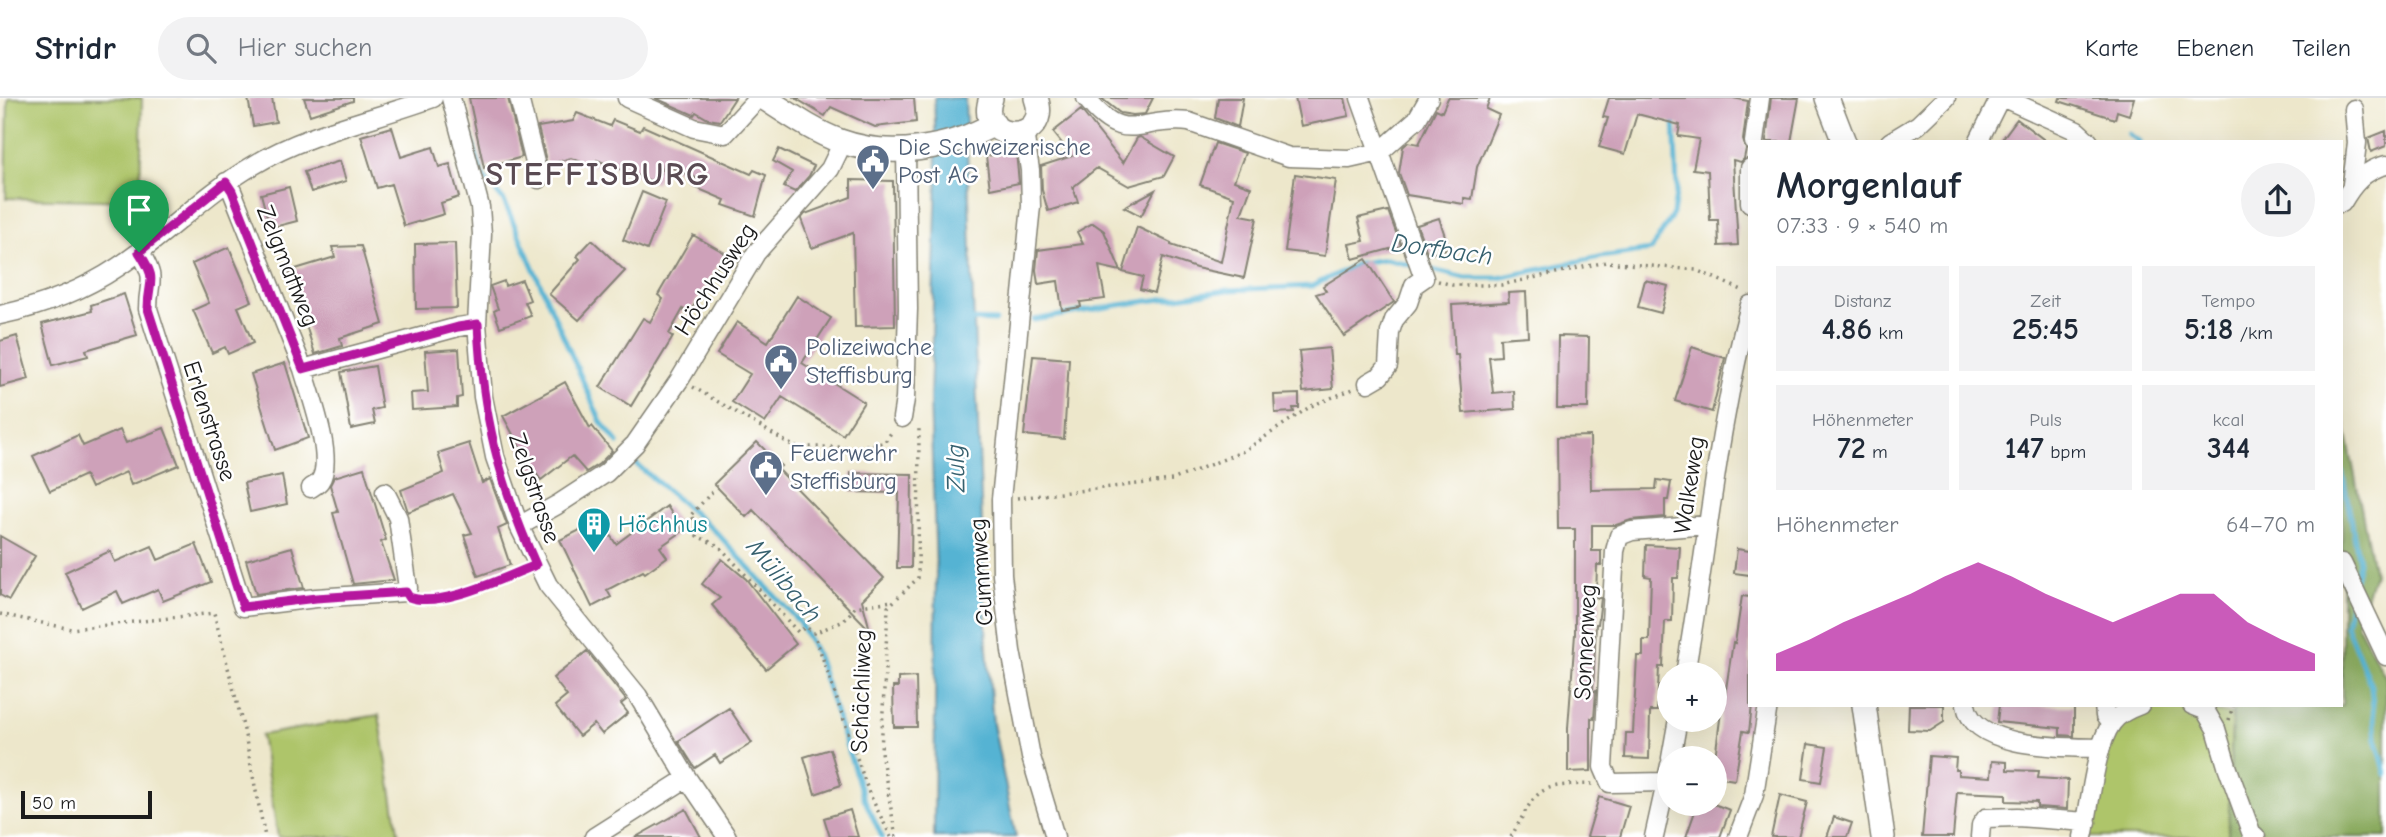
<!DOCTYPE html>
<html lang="de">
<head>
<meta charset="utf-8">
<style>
  body { margin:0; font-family:"Comic Neue",sans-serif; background:#f2f2f3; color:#1f2937; height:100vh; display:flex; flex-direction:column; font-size:26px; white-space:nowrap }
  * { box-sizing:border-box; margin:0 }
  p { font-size:23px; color:#747a83 }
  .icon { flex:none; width:38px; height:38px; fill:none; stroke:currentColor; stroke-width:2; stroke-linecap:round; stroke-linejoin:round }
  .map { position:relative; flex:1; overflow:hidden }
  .side { position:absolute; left:1748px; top:42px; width:595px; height:567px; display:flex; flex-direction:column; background:#fff; border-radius:0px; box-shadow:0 7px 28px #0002 }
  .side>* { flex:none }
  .tools { position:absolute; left:1657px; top:564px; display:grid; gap:14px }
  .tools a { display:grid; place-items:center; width:70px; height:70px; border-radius:50%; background:#fff; box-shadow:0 7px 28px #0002; font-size:35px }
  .scale { position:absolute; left:21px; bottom:18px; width:131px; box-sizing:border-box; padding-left:7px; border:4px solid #1c1c1c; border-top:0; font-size:19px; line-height:24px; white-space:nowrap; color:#1c1c1c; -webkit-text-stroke:5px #fff; paint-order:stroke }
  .pin { position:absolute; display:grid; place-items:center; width:60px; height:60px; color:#fff; margin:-72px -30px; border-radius:50% 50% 50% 0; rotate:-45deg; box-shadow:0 0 7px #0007 }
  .pin .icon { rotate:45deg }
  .round { display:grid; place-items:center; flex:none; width:74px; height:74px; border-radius:37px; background:#f2f2f3 }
  .headline { display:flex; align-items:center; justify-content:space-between; height:119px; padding:0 28px }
  h1 { font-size:38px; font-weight:600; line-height:52px }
  .stats { display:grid; grid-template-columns:repeat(3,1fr); gap:10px; height:119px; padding:7px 28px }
  .stats div { display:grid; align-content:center; border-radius:0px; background:#f2f2f3; text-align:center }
  .stats b { font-size:30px; font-weight:600 }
  .stats small { font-size:19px; font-weight:400 }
  .stats p { font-size:19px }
  .chart { height:196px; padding:14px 28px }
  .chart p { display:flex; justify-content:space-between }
  .chart svg { width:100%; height:126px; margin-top:7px; fill:#b5179e; opacity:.7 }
  header { display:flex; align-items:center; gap:42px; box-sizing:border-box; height:98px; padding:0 35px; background:#fff; border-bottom:2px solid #e0e1e3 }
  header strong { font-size:33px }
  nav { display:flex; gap:38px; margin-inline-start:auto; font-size:24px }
  .search { width:490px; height:63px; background:#f2f2f3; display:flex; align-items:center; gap:18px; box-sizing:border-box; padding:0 24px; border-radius:38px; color:#747a83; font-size:26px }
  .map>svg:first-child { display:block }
</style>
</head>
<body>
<header>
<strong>Stridr</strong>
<div class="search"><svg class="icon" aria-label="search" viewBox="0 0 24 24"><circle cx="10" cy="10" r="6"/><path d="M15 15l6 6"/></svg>Hier suchen</div>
<nav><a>Karte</a><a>Ebenen</a><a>Teilen</a></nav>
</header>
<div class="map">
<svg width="2386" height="739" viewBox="0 0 2386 739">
  <rect width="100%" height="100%" fill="#fff"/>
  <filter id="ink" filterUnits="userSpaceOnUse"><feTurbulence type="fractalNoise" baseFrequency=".0143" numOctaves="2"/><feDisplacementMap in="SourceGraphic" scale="14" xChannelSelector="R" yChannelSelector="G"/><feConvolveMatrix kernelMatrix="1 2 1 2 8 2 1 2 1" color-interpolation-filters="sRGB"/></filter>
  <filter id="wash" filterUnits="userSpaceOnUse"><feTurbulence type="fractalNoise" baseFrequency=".00686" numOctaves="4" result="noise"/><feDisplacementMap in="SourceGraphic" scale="28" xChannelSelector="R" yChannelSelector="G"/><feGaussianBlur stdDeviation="1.57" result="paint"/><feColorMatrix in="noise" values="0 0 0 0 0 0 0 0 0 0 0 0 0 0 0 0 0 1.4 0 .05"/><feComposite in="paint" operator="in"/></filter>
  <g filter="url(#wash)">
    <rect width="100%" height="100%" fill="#ede7cb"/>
    <path fill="#aec56b" stroke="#657044" stroke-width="2" d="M8,0H142L140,103L6,100Z
      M2140,607H2192L2205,612L2232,616L2228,739H2083L2111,626Z
      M379,617L399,739H278L261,637Z"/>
    <path fill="#8aaa5f" stroke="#53633e" stroke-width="2" d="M2342,311L2374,476L2357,526L2386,580V739H2228L2233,607H2342Z"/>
    <path fill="#55b3d3" stroke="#386878" stroke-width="2" d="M934,0H965L987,551L993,626L1016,739H934L936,471L930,303L937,77Z"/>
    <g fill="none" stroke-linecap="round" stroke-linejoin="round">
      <path stroke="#55b3d3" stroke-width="5" d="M462,7L482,77L504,103L601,324L618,345
        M2129,36L2140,44
        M1424,170L1465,180H1498L1600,159L1651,152L1673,116L1677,89L1674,20
        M968,222L996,223
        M1034,222L1119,207L1228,192L1312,188L1359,165L1386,161L1415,168
        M635,365L717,435L799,524L816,555L863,698L882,739
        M2342,373L2359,464L2355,481
        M2352,497L2346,527L2371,588L2376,640L2386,676"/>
    </g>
    <g id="blocks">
      <path fill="#cea1b9" d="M248,0H272L276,24L253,28Z
        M304,0H353V3L310,17Z
        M469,0H508L522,59L484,70Z
        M655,0H735L720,23L708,21L696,14L694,17Z
        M795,0H914L916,24L875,29L831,9L825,18Z
        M1101,0H1153L1145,16L1133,17L1120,15Z
        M1218,0H1243L1238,29L1215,20Z
        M1295,0H1345L1349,18L1301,28Z
        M1448,0H1490L1486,11L1499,17L1477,69L1472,101L1464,100V106L1407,97L1399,75L1403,49L1408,44L1419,46L1436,11L1442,14Z
        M1609,0H1733L1748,3L1743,42L1746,51L1744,61L1741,64L1733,62L1738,147L1719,148L1718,122H1710L1708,73L1693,71L1699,41L1678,38L1680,27L1637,16L1625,56L1599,49L1608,20L1603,19Z
        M1771,0H1799L1791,44H1766Z
        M2060,0H2134L2129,17L2117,13L2115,21L2059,3Z
        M1081,12L1123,65L1137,40L1140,39L1174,59L1164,78L1129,88L1097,70L1073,89L1078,104L1048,113L1042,92L1041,68L1072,58L1053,34Z
        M577,15L610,28L613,22L640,33L643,28L751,76L754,72L766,77L755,118L723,107L725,102L692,88L696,80L664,66L656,85L597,62L594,69L571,60L547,67L538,29L573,23Z
        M2017,21L2047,44H2000Z
        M392,29L401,59L433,49L439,69L450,66L459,99L441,105L444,116L404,128L391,86L377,90L361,38Z
        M2386,33V48L2371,54L2368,40Z
        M1215,45L1245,55L1234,83L1251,89L1241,117L1257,120L1244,180L1196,170L1163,159L1154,195L1140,191L1143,179L1123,174L1137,129L1171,145V147L1221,164L1234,99L1200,87Z
        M779,51L814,68L809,78L795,94L784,89L792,74L773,63Z
        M1016,54L1019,85L990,91L986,58Z
        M340,63L346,83L311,94L304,74Z
        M1295,76L1336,82L1325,158L1285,153Z
        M851,82L893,83L895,228L855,229L853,135L812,150L801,121L805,116L851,99Z
        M289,89L297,123L270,130L261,96Z
        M1155,92L1141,118L1124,109Z
        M642,94L666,104L647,152L623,142Z
        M1388,113L1401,148L1353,161L1349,146L1364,143L1358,120Z
        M1439,120L1449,150L1428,157L1417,127Z
        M1093,125L1104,133L1121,173L1099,168L1105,201L1080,204L1081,209L1062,212L1058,183L1038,186L1036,172L1038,152L1083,146L1077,134Z
        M693,137L725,155L689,216L683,211L669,236L673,239L631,308L600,289L643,220L650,224L663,201L658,197Z
        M592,142L625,173L579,222L549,196L580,161L577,158Z
        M455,145L457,210L416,211L415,146Z
        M361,148L383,226L340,240L342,248L315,256L289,173L335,159L332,149Z
        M229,149L252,203L238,209L253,245L228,256L225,249L212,255L193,212L209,205L192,166Z
        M1366,161L1394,204L1344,238L1316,196L1326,193L1323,188Z
        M522,182L530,202L525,204L531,218L500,229L494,213L498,211L490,188L504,183L505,188Z
        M1645,182L1668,188L1661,215L1638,209Z
        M1526,194L1528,238L1500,240L1501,258L1489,259L1493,295L1514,293L1515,311L1463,315L1458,257H1455L1452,207L1509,204L1508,195Z
        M124,196L137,237L86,252L88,258L53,267L42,226L92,213L91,207Z
        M797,198L831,220L802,265L864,304L843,337L782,299L765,325L732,304L750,276L717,256L737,224L768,244Z
        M17,238L29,281L0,289V243Z
        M1558,238L1589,239L1588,310H1557Z
        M1692,249L1725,260L1712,314L1675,303Z
        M1329,250L1333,291L1303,294L1299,253Z
        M459,251L462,299L457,300V309L412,312L411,295L428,294L425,253Z
        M1033,258L1069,261L1064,341L1024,337Z
        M285,265L308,340L275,352L251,276Z
        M375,268L382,310L372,312L375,326L351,331L341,274Z
        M565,284L590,330L592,328L612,353L599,366L586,374L572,358L541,382L529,366L503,318Z
        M1299,296V310H1293L1294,314L1275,315L1274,297Z
        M164,330L179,367L131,387L126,374L91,390L85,377L50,393L33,358L78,337L83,348L120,332L126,345Z
        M1590,338L1591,392L1656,391L1657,382L1671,384L1668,402H1665V419L1631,422L1616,427H1592V453H1601V467H1597L1596,500H1601L1598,526H1596L1593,593H1596L1594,621L1591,620V673L1568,674V630L1575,536V431H1558L1557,339Z
        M757,344L781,368L778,371L884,480L862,502L870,532L753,412L746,419L714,386Z
        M469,345L482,385L490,381L507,427L498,431L510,467L478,478L464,437L472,435L453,396L408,414L401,392L444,375L438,355Z
        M364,370L386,442L381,444L394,482L353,486L333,415L338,414L330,387L334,379Z
        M851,375L912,376L911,470H897L899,395L851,394Z
        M282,377L287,406L250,414L244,385Z
        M667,408L683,433L660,449L667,459L645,475L643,473L607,492L611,499L592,509L560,442L600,422L616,446Z
        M0,438L35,458L9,502L0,497Z
        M196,446L211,484L163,503L158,491L123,506L117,493L82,510L65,474L110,453L115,464L152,448L158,462Z
        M1646,447L1680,449L1678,480H1673L1672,523H1665L1663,569H1659L1657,613H1650L1649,661L1625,660L1626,635H1633L1637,558H1643V542H1649L1651,479L1645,478Z
        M292,449L304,490L256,496L246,462Z
        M1737,451L1750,453V477L1734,475Z
        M722,461L746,481L796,546L766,571L712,507L720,500L702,486Z
        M1742,498L1750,499V607H1752L1749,634L1743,633L1735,682L1715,679V660L1723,598H1725L1733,544L1735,545Z
        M587,553L626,602L621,606L628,615L602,636L594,626L579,638L555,608L567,598L553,580Z
        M916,579L917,629H894L893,589H898V580Z
        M1909,607H1944V624L1930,633L1908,632Z
        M1999,607L2074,608V638L2060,637V630L1997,624Z
        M729,610L752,645L720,665L715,657L695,670L678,643Z
        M1808,646L1827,649L1821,684L1803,681Z
        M830,651L841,687L815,696L804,659Z
        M1929,658L1956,660L1955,672H1958V677L1991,679L1992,663L2007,664V672L2039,673L2038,680L2068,682L2067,711L2037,709V704L2006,703V696L1957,694L1953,739H1922Z
        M1780,697L1807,704L1798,739H1771Z
        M1599,699L1629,708L1620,739H1587Z
        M1698,705H1711L1730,712L1720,739H1686Z
        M686,711L701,739H636Z
        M850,712L858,739H830L824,720Z
        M1834,719L1852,725L1847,739H1827Z"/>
    </g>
  </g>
  <g filter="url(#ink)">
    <use href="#blocks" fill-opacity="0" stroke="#848274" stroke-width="2"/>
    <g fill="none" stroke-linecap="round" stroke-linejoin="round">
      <g stroke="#848274" stroke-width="21">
        <path id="minor" d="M451,0L480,109L482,136L477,226L483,299L495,359L519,428L548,487L638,598L687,680L727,739
          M519,0L539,81
          M627,0L694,30L725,36L758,0
          M1086,0C1125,50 1140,18 1189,24L1289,59L1349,61L1380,54L1417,21L1429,0
          M1360,0L1424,180L1414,187L1408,205L1394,222L1390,234L1388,268L1380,278L1368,285
          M2004,0L2077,33L2089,44
          M1024,34L1030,72L1031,108L1001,401L1002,477L1011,553L1031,659L1055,739
          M1754,44L1760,0
          M1890,44L1918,27L1946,0
          M1978,44L2000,0
          M1750,70V105
          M226,84L232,93L303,271L458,229L477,226
          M2352,86L2357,45L2354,11
          M2342,105C2352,87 2364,72 2386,67
          M140,154C158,185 148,180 148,211L243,509L316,500L406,494L408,490L398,420L385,394
          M0,217C42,208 82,193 118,169C165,138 204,96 254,67C309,34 373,22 433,0
          M303,271C310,296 335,361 320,383C318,386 314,388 311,390
          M902,320L905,301L908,211L906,52
          M519,428L557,407L606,375L635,346L680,281L756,155L830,71L843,44
          M2342,465L2386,558
          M1685,576C1707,453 1717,328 1750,207
          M1966,607C1973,652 2068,649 2101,650
          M2104,607L2105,618L2111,626
          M2192,607L2205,612L2216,631L2227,668L2251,734L2256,739
          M1671,660L1678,621
          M1667,684L1610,685L1603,669L1615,453L1619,438L1632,433L1708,427
          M594,739L687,680
          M1654,739L1670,667
          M1738,739L1754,697L1768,607
          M1980,739L1981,727L1986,720L2017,719L2087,724
          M2083,739C2090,709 2095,648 2112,625C2118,616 2129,611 2140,607"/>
      </g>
      <g stroke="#848274" stroke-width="26">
        <path id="major" d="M764,0C789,16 813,33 840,43C889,61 950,51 994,26
          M991,0C974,47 1053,47 1036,0
          M1827,0L1844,44
          M1864,607L1883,739"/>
      </g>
      <path stroke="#848274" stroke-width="3.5" stroke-dasharray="2 5" stroke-linecap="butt" d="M1438,183L1452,187H1501L1606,164L1696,172L1742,192
        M693,289L795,349H852L884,345L893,332
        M712,394L690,418L700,427L697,438L719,448L798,534L806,529L814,535
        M1017,400L1172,382L1244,353L1311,308L1353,291
        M422,501L453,498L521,472
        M0,516L71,531L214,515L244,632L265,739
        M2229,622L2233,607
        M891,739L869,695L814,535L844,523L855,509L892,503
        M896,739L881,654L888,509L918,480L919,329L918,328
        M1511,739C1539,689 1535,687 1594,686"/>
      <use href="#minor" stroke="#fff" stroke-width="18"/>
      <use href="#major" stroke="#fff" stroke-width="23"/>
    </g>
  </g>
  <g fill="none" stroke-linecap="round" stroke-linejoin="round" filter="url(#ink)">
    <g stroke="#fff" stroke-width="14">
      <path id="route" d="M226,84L232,93L303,271L458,229L478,226C482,316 499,384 536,467C505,479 441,511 409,499L406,494L316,500L243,509L148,211C148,180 159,185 139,154Z"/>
    </g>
    <use href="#route" stroke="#b5179e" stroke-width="9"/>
  </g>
  <defs>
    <g id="civic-pin" transform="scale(1.75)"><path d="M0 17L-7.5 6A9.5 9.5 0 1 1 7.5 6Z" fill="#5c6f8a" stroke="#fff"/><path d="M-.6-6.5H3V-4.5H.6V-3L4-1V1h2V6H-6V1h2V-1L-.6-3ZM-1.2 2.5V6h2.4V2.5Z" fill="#fff"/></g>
    <g id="building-pin" transform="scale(1.75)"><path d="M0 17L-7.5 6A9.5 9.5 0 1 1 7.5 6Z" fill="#0f9aa8" stroke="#fff"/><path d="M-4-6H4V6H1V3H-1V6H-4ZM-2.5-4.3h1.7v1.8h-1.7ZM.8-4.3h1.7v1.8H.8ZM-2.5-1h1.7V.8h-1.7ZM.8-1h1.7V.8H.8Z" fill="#fff"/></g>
  </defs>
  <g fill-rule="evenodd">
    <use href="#civic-pin" x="873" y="63"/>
    <use href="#civic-pin" x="781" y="263"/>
    <use href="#civic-pin" x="766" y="369"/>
    <use href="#building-pin" x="594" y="426"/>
  </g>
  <g text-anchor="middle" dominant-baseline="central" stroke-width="5" stroke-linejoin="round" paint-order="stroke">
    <g font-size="24" fill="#4e5e75" stroke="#fff" text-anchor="start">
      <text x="898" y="49">Die Schweizerische<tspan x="898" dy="28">Post AG</tspan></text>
      <text x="806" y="249">Polizeiwache<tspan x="806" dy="28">Steffisburg</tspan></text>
      <text x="790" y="355">Feuerwehr<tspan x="790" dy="28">Steffisburg</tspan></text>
    </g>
    <g font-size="24" fill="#1c1c1c" stroke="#fff">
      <text transform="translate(288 168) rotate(68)">Zelgmattweg</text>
      <text transform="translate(715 181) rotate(-57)">Höchhusweg</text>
      <text transform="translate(210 323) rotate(72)">Erlenstrasse</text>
      <text transform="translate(1689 387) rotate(-81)">Walkeweg</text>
      <text transform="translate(535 390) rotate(71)">Zelgstrasse</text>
      <text transform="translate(981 474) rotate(-94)">Gummweg</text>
      <text transform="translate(1585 544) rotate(-87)">Sonnenweg</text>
      <text transform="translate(861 593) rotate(-88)">Schächliweg</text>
    </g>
    <g font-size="24" fill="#0d838f" stroke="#fff" text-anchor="start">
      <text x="618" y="426">Höchhus</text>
    </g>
    <g font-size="26" font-style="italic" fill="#36606e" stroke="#fff">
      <text transform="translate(1442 152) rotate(8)">Dorfbach</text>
      <text transform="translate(956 370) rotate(-91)">Zulg</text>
      <text transform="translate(784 483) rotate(50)">Mülibach</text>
    </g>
    <g font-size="32" font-weight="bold" letter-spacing="2" fill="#5a4b53" stroke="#fff">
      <text x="598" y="76">STEFFISBURG</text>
    </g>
  </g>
</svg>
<div class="tools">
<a>+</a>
<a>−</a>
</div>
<div class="scale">50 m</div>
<div class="pin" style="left:139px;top:154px;background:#1e9e55"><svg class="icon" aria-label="arrive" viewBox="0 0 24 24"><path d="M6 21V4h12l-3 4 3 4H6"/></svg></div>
<section class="side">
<div class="headline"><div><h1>Morgenlauf</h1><p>07:33 · 9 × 540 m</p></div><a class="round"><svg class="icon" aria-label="share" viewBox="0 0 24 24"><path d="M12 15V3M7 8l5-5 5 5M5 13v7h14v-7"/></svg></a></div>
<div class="stats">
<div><p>Distanz</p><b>4.86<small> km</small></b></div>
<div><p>Zeit</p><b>25:45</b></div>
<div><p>Tempo</p><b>5:18<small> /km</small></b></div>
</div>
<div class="stats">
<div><p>Höhenmeter</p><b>72<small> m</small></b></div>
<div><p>Puls</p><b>147<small> bpm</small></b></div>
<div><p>kcal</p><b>344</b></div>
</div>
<div class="chart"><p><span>Höhenmeter</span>64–70 m</p>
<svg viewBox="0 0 160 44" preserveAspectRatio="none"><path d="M0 44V38L10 33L20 27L30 22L40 17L50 11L60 6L70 11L80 17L90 22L100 27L110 22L120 17L130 17L140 27L150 33L160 38V44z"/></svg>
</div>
</section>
</div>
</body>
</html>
